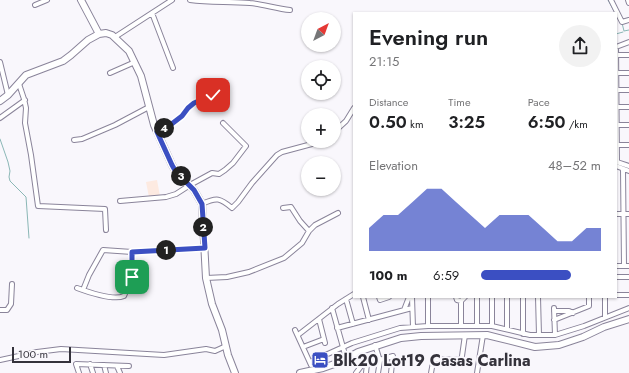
<!DOCTYPE html>
<html lang="en">
<head>
<meta charset="utf-8">
<style>
  body { margin:0; font-family:Jost,sans-serif; background:#f2f2f2; color:#202124; height:100vh; display:flex; flex-direction:column; font-size:15px; white-space:nowrap }
  * { box-sizing:border-box; margin:0 }
  p { font-size:13px; color:#757577 }
  .icon { flex:none; width:22px; height:22px; fill:none; stroke:currentColor; stroke-width:2; stroke-linecap:round; stroke-linejoin:round }
  .map { position:relative; flex:1; overflow:hidden }
  .panel { position:absolute; left:353px; top:12px; width:264px; height:286px; display:flex; flex-direction:column; background:#fff; border-radius:0px; box-shadow:0 1px 3px #0004 }
  .panel>* { flex:none }
  .needle { width:26px; rotate:41deg }
  .controls { position:absolute; left:301px; top:12px; display:grid; gap:8px }
  .controls a { display:grid; place-items:center; width:40px; height:40px; border-radius:50%; background:#fff; box-shadow:0 1px 3px #0004; font-size:20px }
  .scale { position:absolute; left:12px; bottom:10px; width:59px; box-sizing:border-box; padding-left:4px; border:2px solid #34323b; border-top:0; font-size:11px; line-height:14px; white-space:nowrap; color:#34323b; -webkit-text-stroke:3px #f9f7fc; paint-order:stroke }
  .pin { position:absolute; display:grid; place-items:center; width:34px; height:34px; color:#fff; margin:-17px; border-radius:8px; box-shadow:0 2px 6px #0006 }
  .km { position:absolute; width:20px; height:20px; margin:-10px; border-radius:50%; background:#222; color:#fff; font-size:11px; line-height:20px; text-align:center }
  .round { display:grid; place-items:center; flex:none; width:42px; height:42px; border-radius:21px; background:#f2f2f2 }
  .summary { display:flex; align-items:center; justify-content:space-between; height:68px; padding:0 16px }
  h1 { font-size:22px; font-weight:600; line-height:30px }
  .stats { display:grid; grid-template-columns:repeat(3,1fr); gap:6px; height:68px; padding:4px 16px }
  .stats div { display:grid; align-content:center }
  .stats b { font-size:17px; font-weight:600 }
  .stats small { font-size:11px; font-weight:400 }
  .stats p { font-size:11px }
  .chart { height:112px; padding:8px 16px }
  .chart p { display:flex; justify-content:space-between }
  .chart svg { width:100%; height:72px; margin-top:4px; fill:#3b4fc2; opacity:.7 }
  ul { padding:0 16px; list-style:none; font-size:13px }
  li { display:grid; grid-template-columns:64px 48px 1fr; align-items:center; height:30px }
  li i { height:10px; border-radius:5px; background:#3b4fc2 }
  .map>svg:first-child { display:block }
</style>
</head>
<body>
<div class="map">
<svg width="629" height="373" viewBox="0 0 629 373">
  <rect width="100%" height="100%" fill="#f9f7fc"/>
  <path fill="#fdeae1" d="M157,180L160,196L149,197L146,182Z"/>
  <g fill="none" stroke-linecap="round" stroke-linejoin="round">
    <path stroke="#8bb7b6" stroke-width="1" d="M608,0L614,11
      M622,23L624,31L629,30
      M616,34L623,32
      M0,139L8,162L10,171L9,177L10,181L26,197L29,238"/>
    <g stroke="#8a849a" stroke-width="6">
      <path id="street" d="M190,0C210,3 230,1 250,3C263,4 277,9 290,10
        M611,0L622,22L629,20
        M628,0L629,3
        M35,5L47,0
        M152,13L173,68
        M115,37L172,0
        M629,42L616,47L617,162L629,166
        M616,55H629
        M0,62L8,95
        M110,73L135,62
        M616,73H629
        M19,84L24,99L26,108L25,123L31,155L38,206L105,209L106,230
        M616,90H629
        M616,107H629
        M0,118L25,100
        M616,125H629
        M157,132L169,125L182,116L188,108L194,103L223,90
        M334,132L346,121L354,108
        M74,140L82,139L115,125L149,107
        M616,145H629
        M616,166L629,171
        M623,169L624,266
        M120,201L166,197L176,194L190,185L212,173L219,174L225,170L233,163L246,146L223,123
        M202,204C217,197 220,198 232,208L238,202L252,183L277,155L282,152L323,141
        M283,208L291,207L300,221L309,231
        M616,214H629
        M616,266H629
        M616,277H629
        M206,278L227,277L249,272L284,258L302,243L309,231L315,225L338,213
        M77,288C88,292 113,301 124,296L132,277V252
        M83,290L89,275L103,250L132,252L205,248
        M616,295H629
        M363,297L369,320
        M379,297L380,300L389,297
        M412,297L413,327
        M428,297V326
        M456,297L457,300L461,301L465,297
        M477,297V325
        M523,297V334
        M538,297L539,335
        M605,297V317
        M346,299L353,324
        M461,301V326
        M332,308L346,358
        M554,308L555,335
        M0,310H7L11,304L12,284
        M404,310L409,297
        M554,311H569L573,313
        M319,319L325,343
        M554,320L589,306V297
        M492,326V297
        M337,328L412,308
        M507,329V297
        M295,330L311,365
        M298,335L338,304L354,294
        M375,345L380,361L378,373
        M303,347L324,339
        M0,360L37,352L61,349L164,355L206,349L215,351L226,346
        M310,362L352,343L400,328L428,326H492L530,335H555L584,326L629,308
        M90,364L93,373
        M104,365L106,373
        M117,366L120,373
        M79,373L76,364L129,366
        M356,373L362,365L393,356L391,373
        M366,373L367,364
        M431,373L433,362L435,359L461,360L462,356L465,335
        M477,373L483,335"/>
    </g>
    <g stroke="#8a849a" stroke-width="8">
      <path id="secondary" d="M81,0L99,34
        M0,101L8,95L26,75L63,61L71,55L88,40L99,34L106,33L112,35L129,51L141,76L154,125L172,165L176,172L194,190L202,204L206,278L212,304L222,330L228,355L235,373
        M300,373L323,368L340,362L358,352L401,338L421,336L487,335L535,347L559,345L583,337L604,327L629,319"/>
    </g>
    <use href="#street" stroke="#fff" stroke-width="4"/>
    <use href="#secondary" stroke="#fff" stroke-width="6"/>
  </g>
  <g fill="none" stroke-linecap="round" stroke-linejoin="round">
    <g stroke="#fff" stroke-width="8">
      <path id="route" d="M132,277V252L205,248L202,204L194,190L176,172L172,165L157,132L169,126L182,116L188,108L194,103L213,95"/>
    </g>
    <use href="#route" stroke="#3b4fc2" stroke-width="5"/>
  </g>
  <defs>
    <g id="hotel-square" transform="scale(0.9)"><rect x="-9" y="-9" width="18" height="18" rx="4" fill="#3b4fc2" stroke="#f9f7fc"/><path d="M-6-4.5h1.5V1H6V5H4.5V3h-9V5H-6ZM-4 0a1.8 1.8 0 1 1 3.6 0ZM.5 0V-2.5h3Q6-2.5 6 0Z" fill="#fff"/></g>
  </defs>
  <g fill-rule="evenodd">
    <use href="#hotel-square" x="320" y="360"/>
  </g>
  <g text-anchor="middle" dominant-baseline="central" stroke-width="4" stroke-linejoin="round" paint-order="stroke">
    <g font-size="16" font-weight="bold" fill="#34323b" stroke="#f9f7fc" text-anchor="start">
      <text x="333" y="360">Blk20 Lot19 Casas Carlina</text>
    </g>
  </g>
</svg>
<div class="controls">
<a><svg class="needle" viewBox="-14 -14 28 28"><path d="M0-13l5 13h-10z" fill="#e53935"/><path d="M0 13l5-13h-10z" fill="#757577"/></svg></a>
<a><svg class="icon" aria-label="locate" viewBox="0 0 24 24"><circle cx="12" cy="12" r="6"/><path d="M12 2v4M12 18v4M2 12h4M18 12h4"/></svg></a>
<a>+</a>
<a>−</a>
</div>
<div class="scale">100 m</div>
<div class="pin" style="left:132px;top:277px;background:#1e9e55"><svg class="icon" aria-label="arrive" viewBox="0 0 24 24"><path d="M6 21V4h12l-3 4 3 4H6"/></svg></div>
<div class="pin" style="left:213px;top:95px;background:#d93025"><svg class="icon" aria-label="check" viewBox="0 0 24 24"><path d="M5 12l5 5 9-10"/></svg></div>
<b class="km" style="left:166px;top:250px">1</b>
<b class="km" style="left:203px;top:227px">2</b>
<b class="km" style="left:181px;top:176px">3</b>
<b class="km" style="left:164px;top:128px">4</b>
<section class="panel">
<div class="summary"><div><h1>Evening run</h1><p>21:15</p></div><a class="round"><svg class="icon" aria-label="share" viewBox="0 0 24 24"><path d="M12 15V3M7 8l5-5 5 5M5 13v7h14v-7"/></svg></a></div>
<div class="stats">
<div><p>Distance</p><b>0.50<small> km</small></b></div>
<div><p>Time</p><b>3:25</b></div>
<div><p>Pace</p><b>6:50<small> /km</small></b></div>
</div>
<div class="chart"><p><span>Elevation</span>48–52 m</p>
<svg viewBox="0 0 160 44" preserveAspectRatio="none"><path d="M0 44V30L10 22L20 22L30 14L40 6L50 6L60 14L70 22L80 30L90 22L100 22L110 22L120 30L130 38L140 38L150 30L160 30V44z"/></svg>
</div>
<ul>
<li><b>100 m</b>6:59<i style="width:75%"></i></li>
</ul>
</section>
</div>
</body>
</html>
